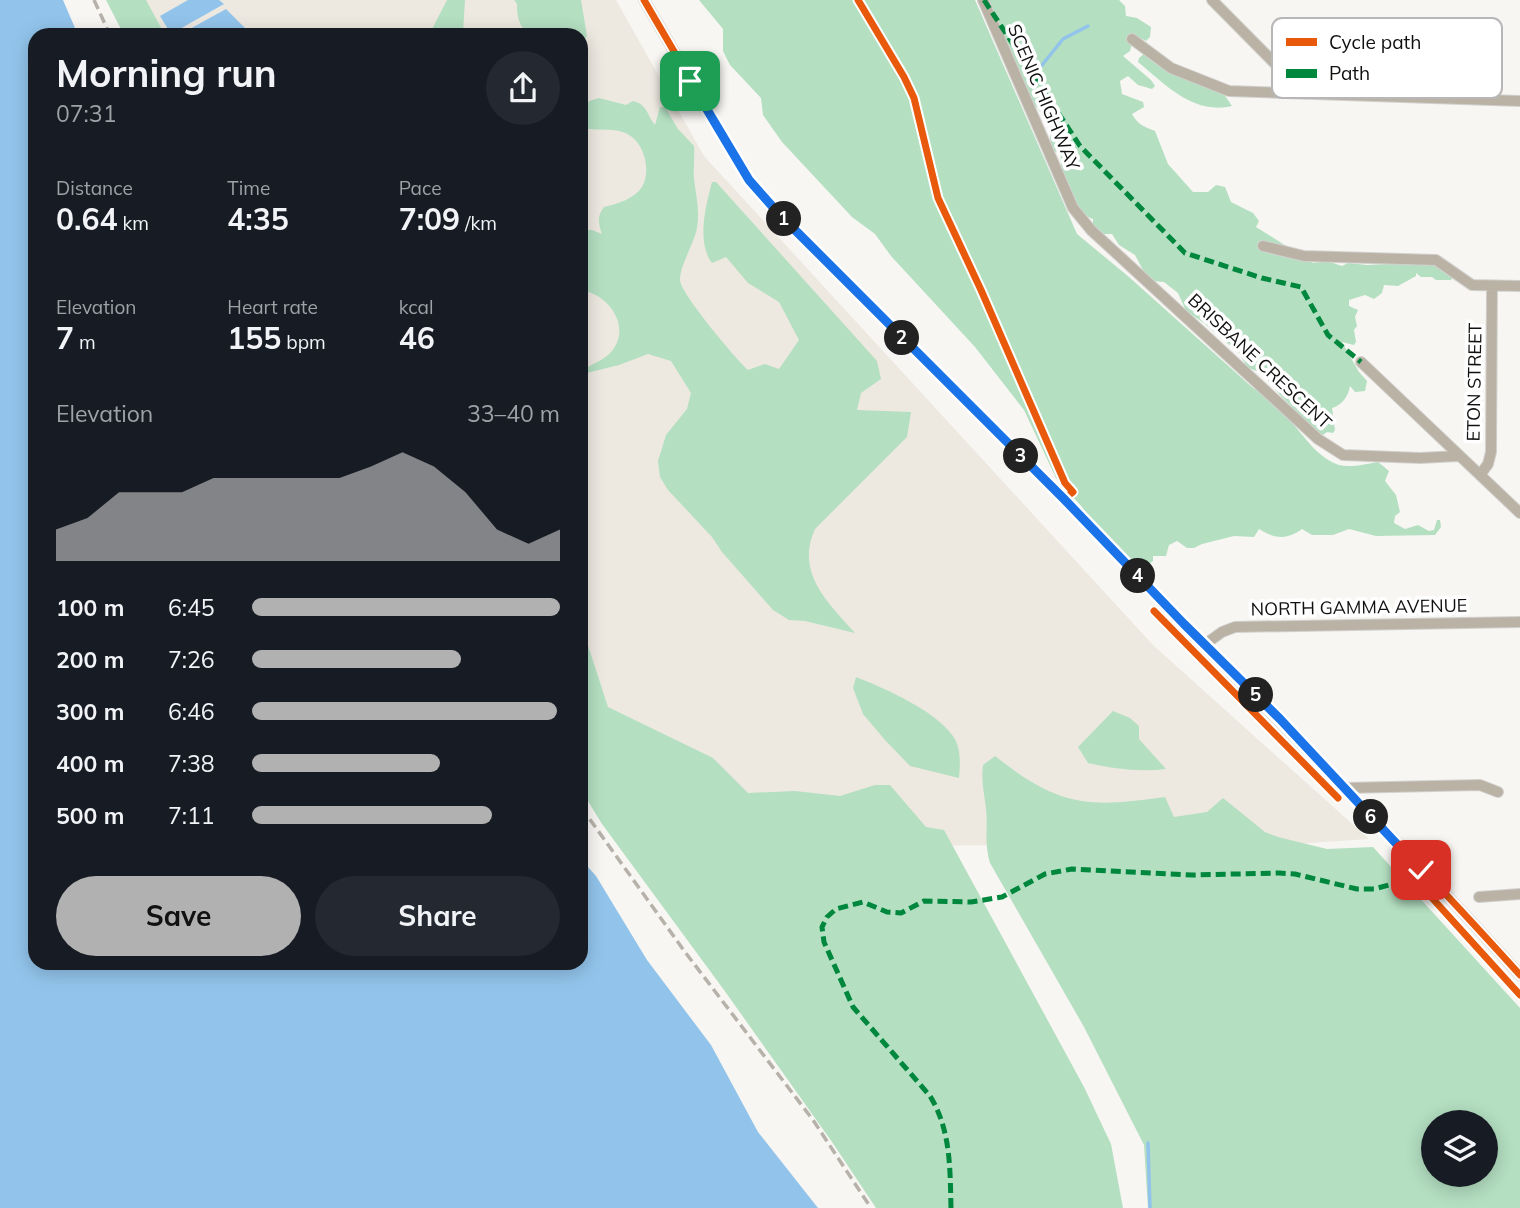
<!DOCTYPE html>
<html lang="en">
<head>
<meta charset="utf-8">
<style>
  body { margin:0; font-family:Mulish,sans-serif; background:#242831; color:#f1f3f6; height:100vh; display:flex; flex-direction:column; font-size:26px; white-space:nowrap }
  * { box-sizing:border-box; margin:0 }
  p { font-size:23px; color:#9ea1a6 }
  .icon { flex:none; width:38px; height:38px; fill:none; stroke:currentColor; stroke-width:2; stroke-linecap:round; stroke-linejoin:round }
  .map { position:relative; flex:1; overflow:hidden }
  .panel { position:absolute; left:28px; top:28px; width:560px; height:942px; display:flex; flex-direction:column; background:#171b24; border-radius:21px; box-shadow:0 4px 18px #0003 }
  .panel>* { flex:none }
  .fabs { position:absolute; left:1421px; top:1110px; display:grid; gap:14px }
  .fabs a { display:grid; place-items:center; width:77px; height:77px; border-radius:50%; background:#171b24; box-shadow:0 4px 18px #0003; font-size:35px }
  .pin { position:absolute; display:grid; place-items:center; width:60px; height:60px; color:#fff; margin:-30px; border-radius:14px; box-shadow:0 4px 10px #0006 }
  .km { position:absolute; width:35px; height:35px; margin:-18px; border-radius:50%; background:#222; color:#fff; font-size:19px; line-height:35px; text-align:center }
  .round { display:grid; place-items:center; flex:none; width:74px; height:74px; border-radius:37px; background:#242831 }
  .head { display:flex; align-items:center; justify-content:space-between; height:119px; padding:0 28px }
  h1 { font-size:38px; font-weight:700; line-height:52px }
  .metrics { display:grid; grid-template-columns:repeat(3,1fr); gap:10px; height:119px; padding:7px 28px }
  .metrics div { display:grid; align-content:center }
  .metrics b { font-size:30px; font-weight:700 }
  .metrics small { font-size:19px; font-weight:400 }
  .metrics p { font-size:19px }
  .chart { height:196px; padding:14px 28px }
  .chart p { display:flex; justify-content:space-between }
  .chart svg { width:100%; height:126px; margin-top:7px; fill:#b1b1b2; opacity:.7 }
  .primary-button { display:flex; gap:14px; margin-top:auto; padding:14px 28px }
  .primary-button a { flex:1; height:80px; border-radius:42px; background:#b1b1b2; color:#111; font-size:28px; font-weight:700; line-height:80px; text-align:center }
  .primary-button a+a { background:#242831; color:#f1f3f6 }
  ul { padding:0 28px; list-style:none; font-size:23px }
  li { display:grid; grid-template-columns:112px 84px 1fr; align-items:center; height:52px }
  li i { height:18px; border-radius:9px; background:#b1b1b2 }
  .map>svg:first-child { display:block }
</style>
</head>
<body>
<div class="map">
<svg width="1520" height="1208" viewBox="0 0 1520 1208">
  <rect width="100%" height="100%" fill="#f8f6f3"/>
  <path fill="#ede9e1" d="M127,0H616L704,156L1153,645L1369,839L1265,846L670,845L581,743V35H147Z"/>
  <path fill="#b4dfc1" fill-rule="evenodd" d="M106,0H146L165,35H124Z
    M447,0H465L463,33L461,35H429Z
    M514,0H581L587,36L581,46V35C550,35 516,47 517,4Z
    M699,0H975L1077,234L1129,277L1253,388C1288,403 1306,455 1339,465C1351,468 1366,464 1378,462L1389,471L1385,481L1396,495L1400,512L1395,516L1394,523L1405,529L1418,525L1429,531L1434,530L1437,520H1440L1441,527L1435,535L1376,536L1349,529L1333,535H1312L1302,529C1287,540 1275,539 1259,529L1254,537L1234,536L1202,544L1194,548H1187L1177,541L1169,545L1166,556H1153V561L1142,569L1137,568L1126,555L1104,538L1082,507L1056,478L1024,410L975,347L891,256L875,234L852,217L782,142L763,115L761,98L730,65L723,51V29Z
    M980,0H1119L1125,6L1126,16L1137,18L1151,27L1150,37L1146,41L1134,35L1130,51L1123,56L1151,80L1155,86L1152,89L1138,85L1128,76L1120,81L1122,94L1143,102L1144,107L1132,114C1138,125 1145,127 1155,131L1168,164L1193,192H1208L1216,185L1225,187L1231,202L1253,213L1259,221L1256,227L1313,263L1327,261L1342,266L1348,263L1367,265L1434,262L1454,276L1451,280H1436L1432,277H1421L1416,273V276L1398,286L1384,285L1382,293L1374,299L1365,295L1349,300V306L1358,310L1355,317L1357,326L1354,330L1356,342L1354,345L1342,342L1359,372L1367,381L1365,391L1355,392L1350,386C1348,397 1342,405 1332,408L1335,430L1333,433L1327,432L1323,435L1318,433L1280,395L1263,374L1247,367L1239,353L1204,323L1186,311L1178,293L1164,282L1153,281L1145,274L1135,255L1119,245L1112,234H1103L1093,228V219C1072,212 1059,176 1061,156L1051,148L1050,137L1053,127L1033,103Z
    M1145,53L1221,90L1232,106C1193,115 1166,85 1138,62L1139,58Z
    M599,98L626,105L633,101C647,104 647,115 655,125L660,107H665L678,129L694,146C695,157 693,168 694,179C696,196 700,211 697,228C694,244 680,265 680,280C680,293 736,359 748,370L765,364L779,369L799,340L779,302L748,283L726,257L712,263C696,242 706,205 712,182H716L877,361L881,379L861,393L857,410L911,412L907,437L815,529C795,573 828,602 855,633L805,621L789,620L773,610L722,552L712,537L668,490L660,477L658,461L666,435L687,409L691,393L671,361L648,354L619,365L587,373L585,369C593,363 605,360 612,351C632,326 608,294 581,290V230H592L602,234C598,223 597,216 604,207C617,204 634,199 642,187C651,172 645,147 632,137C619,126 599,132 584,128C582,118 585,110 589,101Z
    M581,624L608,707L713,758L748,793L795,791L840,796L875,785H890L926,827L944,830L1084,1087L1111,1144L1123,1208H876L832,1142L724,990L602,824L581,790Z
    M856,677C884,688 942,713 956,741C961,753 960,766 959,778L910,766L885,740L863,714L853,688Z
    M1113,711L1130,718L1139,726V739L1166,769C1139,772 1115,769 1088,763L1078,747Z
    M995,756C1059,807 1087,808 1165,797L1174,817L1207,812L1223,798L1265,832L1278,837L1327,849L1373,847L1520,1008V1208H1148L1144,1145L1084,1027L990,863C984,844 988,827 986,808C984,793 981,781 983,765ZM1433,1122H1486V1174H1433Z"/>
  <path fill="#92c4eb" d="M0,0H63L78,35H35V962H581V859L596,876L647,960L711,1045L758,1132L818,1208H0Z
    M188,0H219L224,4L171,34L160,16Z
    M226,9L252,35H179Z"/>
  <g fill="none" stroke-linecap="round" stroke-linejoin="round">
    <path stroke="#92c4eb" stroke-width="3.5" d="M1038,70L1063,39L1088,26
      M1029,82L1032,78
      M1148,1143L1150,1208"/>
    <g stroke="#d2d1cf" stroke-width="12">
      <path id="street" d="M644,0L749,180L780,215C873,310 969,403 1063,498C1104,539 1143,583 1184,625C1298,740 1412,855 1520,975
        M983,0L1073,208L1091,230L1318,439L1343,455L1420,458L1459,456
        M1212,0L1305,94
        M1132,39L1171,68L1229,91L1520,101
        M1263,246L1304,256L1436,260L1472,285L1520,286
        M1361,362L1520,513
        M1480,475L1488,464L1491,452L1492,286
        M1204,645L1222,632L1235,627L1520,622
        M1344,788L1480,785L1498,792
        M1479,897L1520,894"/>
    </g>
    <use href="#street" stroke="#bab3a5" stroke-width="10"/>
    <path stroke="#b6b1a9" stroke-width="3.5" stroke-dasharray="10 5" stroke-linecap="butt" d="M94,0L110,35
      M581,807L685,952L813,1120L871,1208"/>
    <path stroke="#00873e" stroke-width="5" stroke-dasharray="10 5" stroke-linecap="butt" d="M984,0L1080,146L1185,253L1262,278L1301,287L1328,335L1361,362
      M951,1208C950,1169 951,1130 930,1096L853,1007L824,942L822,927L827,917L836,909L863,902L887,912L901,913L924,901L971,902L1002,897L1045,874L1072,869L1192,875L1279,873L1295,874L1357,889H1374L1389,885L1418,872"/>
    <g stroke="#fff" stroke-width="11">
      <path id="cycleway" d="M644,0L749,180L780,215C873,310 969,403 1063,498C1104,539 1143,583 1184,625C1298,740 1412,855 1520,975
        M858,0L904,77L914,98L938,198L981,290L1065,483L1073,492L1065,498
        M1154,611L1338,798
        M1413,877L1520,995"/>
    </g>
    <use href="#cycleway" stroke="#e8590c" stroke-width="7"/>
  </g>
  <g fill="none" stroke-linecap="round" stroke-linejoin="round">
    <g stroke="#fff" stroke-width="14">
      <path id="route" d="M690,81L749,180L780,215L1064,499L1184,624L1280,719L1421,870"/>
    </g>
    <use href="#route" stroke="#1a73e8" stroke-width="9"/>
  </g>
  <g text-anchor="middle" dominant-baseline="central" stroke-width="7" stroke-linejoin="round" paint-order="stroke">
    <g font-size="18" fill="#11100f" stroke="#fff">
      <text transform="translate(1044 97) rotate(67)">SCENIC HIGHWAY</text>
      <text transform="translate(1260 361) rotate(43)">BRISBANE CRESCENT</text>
      <text transform="translate(1474 382) rotate(-89)">ETON STREET</text>
      <text transform="translate(1359 607) rotate(-1)">NORTH GAMMA AVENUE</text>
    </g>
  </g>
  <rect x="1272" y="18" width="230" height="80" rx="10" fill="#fff" stroke="#b8b7b7" stroke-width="2"/>
  <rect x="1286" y="38" width="31" height="8" fill="#e8590c"/>
  <rect x="1286" y="69" width="31" height="9" fill="#00873e"/>
  <g font-size="19" fill="#11100f">
    <text x="1329" y="49">Cycle path</text>
    <text x="1329" y="80">Path</text>
  </g>
</svg>
<div class="fabs">
<a><svg class="icon" aria-label="layers" viewBox="0 0 24 24"><path d="M12 4l9 5-9 5-9-5zM3 14l9 5 9-5"/></svg></a>
</div>
<div class="pin" style="left:690px;top:81px;background:#1e9e55"><svg class="icon" aria-label="arrive" viewBox="0 0 24 24"><path d="M6 21V4h12l-3 4 3 4H6"/></svg></div>
<div class="pin" style="left:1421px;top:870px;background:#d93025"><svg class="icon" aria-label="check" viewBox="0 0 24 24"><path d="M5 12l5 5 9-10"/></svg></div>
<b class="km" style="left:784px;top:219px">1</b>
<b class="km" style="left:902px;top:338px">2</b>
<b class="km" style="left:1021px;top:456px">3</b>
<b class="km" style="left:1138px;top:576px">4</b>
<b class="km" style="left:1256px;top:695px">5</b>
<b class="km" style="left:1371px;top:817px">6</b>
<section class="panel">
<div class="head"><div><h1>Morning run</h1><p>07:31</p></div><a class="round"><svg class="icon" aria-label="share" viewBox="0 0 24 24"><path d="M12 15V3M7 8l5-5 5 5M5 13v7h14v-7"/></svg></a></div>
<div class="metrics">
<div><p>Distance</p><b>0.64<small> km</small></b></div>
<div><p>Time</p><b>4:35</b></div>
<div><p>Pace</p><b>7:09<small> /km</small></b></div>
</div>
<div class="metrics">
<div><p>Elevation</p><b>7<small> m</small></b></div>
<div><p>Heart rate</p><b>155<small> bpm</small></b></div>
<div><p>kcal</p><b>46</b></div>
</div>
<div class="chart"><p><span>Elevation</span>33–40 m</p>
<svg viewBox="0 0 160 44" preserveAspectRatio="none"><path d="M0 44V33L10 29L20 20L30 20L40 20L50 15L60 15L70 15L80 15L90 15L100 11L110 6L120 11L130 20L140 33L150 38L160 33V44z"/></svg>
</div>
<ul>
<li><b>100 m</b>6:45<i style="width:100%"></i></li>
<li><b>200 m</b>7:26<i style="width:68%"></i></li>
<li><b>300 m</b>6:46<i style="width:99%"></i></li>
<li><b>400 m</b>7:38<i style="width:61%"></i></li>
<li><b>500 m</b>7:11<i style="width:78%"></i></li>
</ul>
<div class="primary-button"><a>Save</a><a>Share</a></div>
</section>
</div>
</body>
</html>
